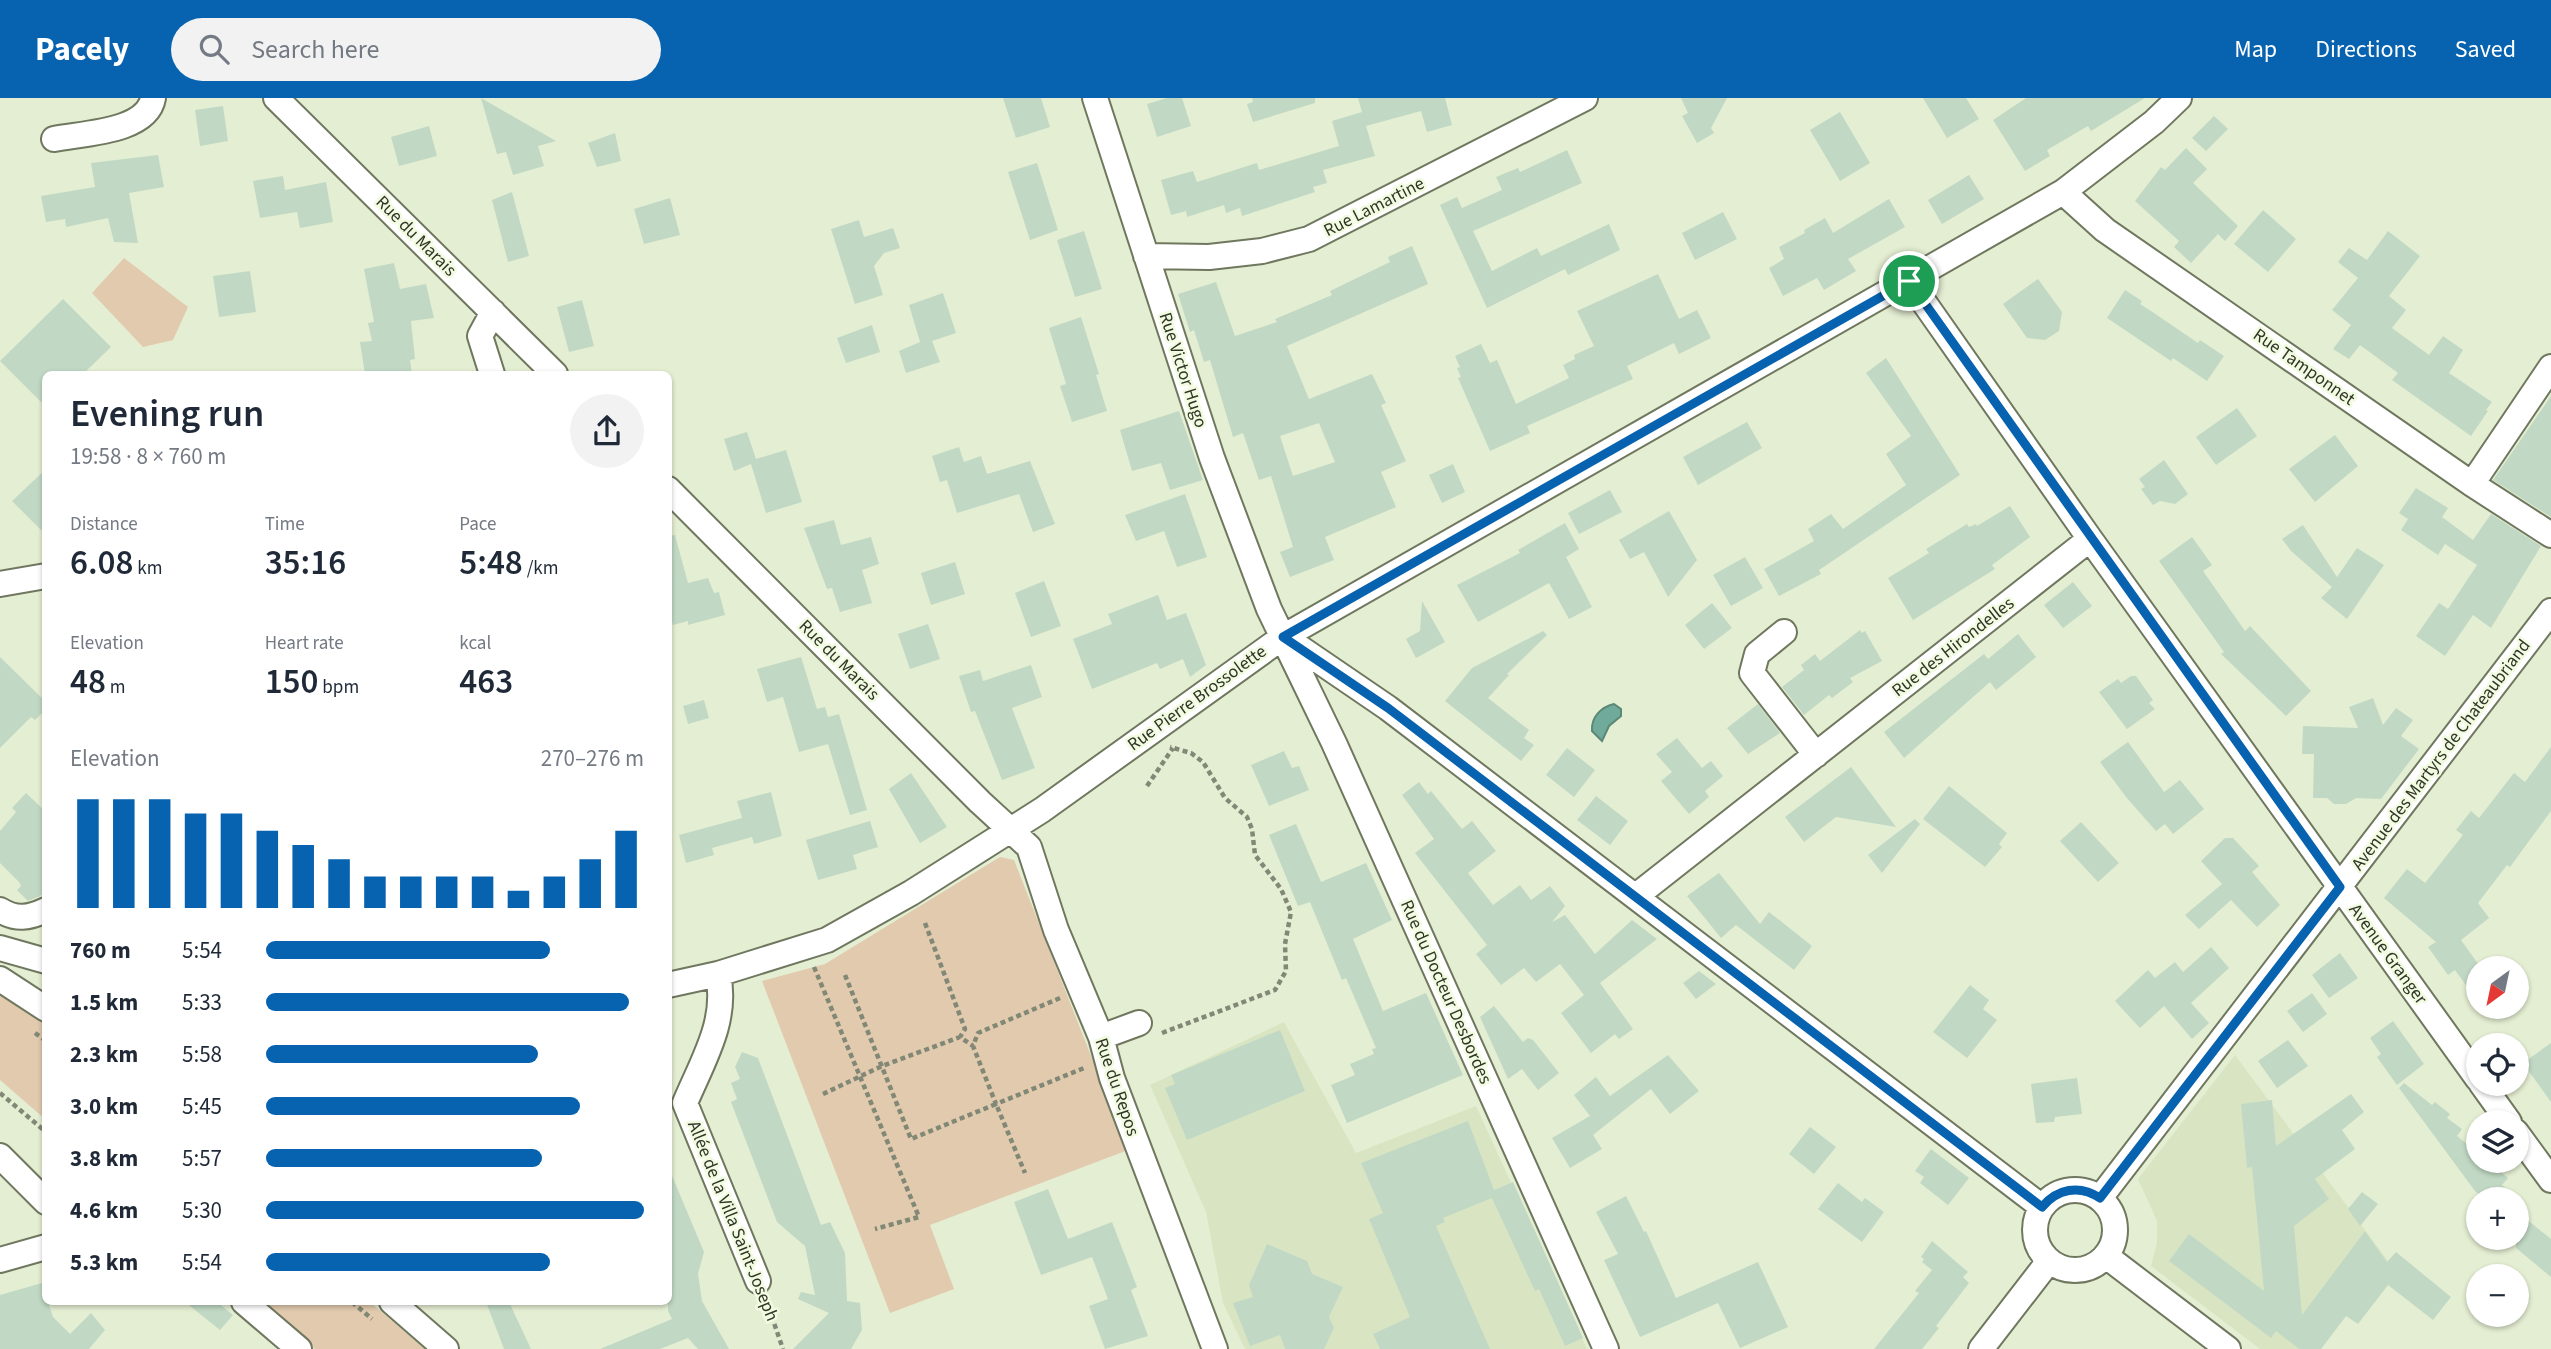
<!DOCTYPE html>
<html lang="en">
<head>
<meta charset="utf-8">
<style>
  body { margin:0; font-family:"Source Sans 3",sans-serif; background:#f2f2f3; color:#1f2937; height:100vh; display:flex; flex-direction:column; font-size:26px; white-space:nowrap }
  * { box-sizing:border-box; margin:0 }
  p { font-size:23px; color:#747a83 }
  .icon { flex:none; width:38px; height:38px; fill:none; stroke:currentColor; stroke-width:2; stroke-linecap:round; stroke-linejoin:round }
  .map { position:relative; flex:1; overflow:hidden }
  .drawer { position:absolute; left:42px; top:273px; width:630px; height:934px; display:flex; flex-direction:column; background:#fff; border-radius:10px; box-shadow:0 2px 5px #0004 }
  .drawer>* { flex:none }
  .needle { width:46px; rotate:213deg }
  .buttons { position:absolute; left:2466px; top:858px; display:grid; gap:14px }
  .buttons a { display:grid; place-items:center; width:63px; height:63px; border-radius:50%; background:#fff; box-shadow:0 2px 5px #0004; font-size:35px }
  .pin { position:absolute; display:grid; place-items:center; width:60px; height:60px; color:#fff; margin:-30px; border:4px solid #fff; border-radius:50%; box-shadow:0 2px 7px #0007 }
  .round { display:grid; place-items:center; flex:none; width:74px; height:74px; border-radius:37px; background:#f2f2f3 }
  .head { display:flex; align-items:center; justify-content:space-between; height:119px; padding:0 28px }
  h1 { font-size:38px; font-weight:600; line-height:52px }
  .figures { display:grid; grid-template-columns:repeat(3,1fr); gap:10px; height:119px; padding:7px 28px }
  .figures div { display:grid; align-content:center }
  .figures b { font-size:35px; font-weight:600 }
  .figures small { font-size:19px; font-weight:400 }
  .figures p { font-size:19px }
  .chart { height:196px; padding:14px 28px }
  .chart p { display:flex; justify-content:space-between }
  .chart svg { width:100%; height:126px; margin-top:7px; stroke:#0762af; stroke-width:6 }
  ul { padding:0 28px; list-style:none; font-size:23px }
  li { display:grid; grid-template-columns:112px 84px 1fr; align-items:center; height:52px }
  li i { height:18px; border-radius:9px; background:#0762af }
  header { display:flex; align-items:center; gap:42px; box-sizing:border-box; height:98px; padding:0 35px; background:#0762af; color:#fff }
  header strong { font-size:33px }
  nav { display:flex; gap:38px; margin-inline-start:auto; font-size:24px }
  .search { width:490px; height:63px; background:#f2f2f3; display:flex; align-items:center; gap:18px; box-sizing:border-box; padding:0 24px; border-radius:38px; color:#747a83; font-size:26px }
  .map>svg:first-child { display:block }
</style>
</head>
<body>
<header>
<strong>Pacely</strong>
<div class="search"><svg class="icon" aria-label="search" viewBox="0 0 24 24"><circle cx="10" cy="10" r="6"/><path d="M15 15l6 6"/></svg>Search here</div>
<nav><a>Map</a><a>Directions</a><a>Saved</a></nav>
</header>
<div class="map">
<svg width="2551" height="1251" viewBox="0 0 2551 1251">
  <rect width="100%" height="100%" fill="#e4eed2"/>
  <path fill="#d9e5c2" d="M1284,924L1356,1055L1476,1008L1587,1251H1245L1223,1205L1206,1114L1150,987Z
    M2235,957L2388,1163L2321,1251H2260L2151,1168L2157,1144V1123L2138,1081Z"/>
  <path fill="#e1caae" d="M124,160L188,209L173,242L143,249L92,195Z
    M1000,759L1014,762L1128,1052L930,1127L954,1191L890,1215L762,883L825,866Z
    M0,889L45,927V1021L0,982Z
    M260,1204H370L425,1251H315Z"/>
  <path fill="#70aa9a" stroke="#5d8778" stroke-width="2" d="M1614,606L1621,611V618L1609,628L1602,643L1592,633C1591,619 1601,609 1614,606Z"/>
  <path fill="#c1d9c4" fill-rule="evenodd" d="M481,0L556,43L538,48L544,68L513,77L506,54L497,56Z
    M1003,0H1041L1050,29L1016,40Z
    M1167,0H1182L1191,28L1157,39L1147,6Z
    M1252,0H1315V5L1253,24L1247,6L1253,4Z
    M1358,0H1445L1452,27L1427,34L1421,13L1366,28L1375,58L1323,72L1327,85L1313,89L1315,94L1242,118L1240,110L1226,115L1224,107L1187,119L1186,113L1171,117L1161,82L1193,73L1197,84L1257,65L1259,72L1339,48L1332,23L1362,14Z
    M1681,0H1727L1711,30L1714,35L1697,45L1682,18L1688,15Z
    M1923,0H1966L1979,21L1947,40Z
    M2026,0H2145L2091,33L2088,28L2047,52L2050,58L2025,73L1993,22Z
    M223,8L228,43L200,48L195,12Z
    M1840,14L1870,65L1840,83L1810,32Z
    M2214,18L2228,31L2206,53L2192,40Z
    M429,28L437,58L399,68L391,39Z
    M615,35L621,63L597,69L588,45Z
    M2186,50L2207,71L2193,85L2238,128L2225,143L2218,136L2191,165L2174,149L2179,143L2135,103L2161,69L2165,72Z
    M1567,52L1582,85L1473,133L1492,173L1537,150L1541,158L1609,126L1620,152L1568,177L1565,171L1487,210L1440,107L1457,99L1462,110L1502,92L1496,79L1518,70L1520,74Z
    M158,57L164,89L129,95L138,145L114,144L108,120L66,129L65,121L46,124L41,98L95,89L91,65Z
    M1037,65L1058,132L1030,142L1008,74Z
    M1969,77L1984,101L1942,126L1928,102Z
    M283,78L285,92L326,84L333,124L300,130L297,114L260,120L253,83Z
    M512,94L529,158L508,164L492,102Z
    M670,100L680,137L644,146L634,111Z
    M1889,101L1905,129L1848,161L1856,173L1824,192L1817,180L1783,198L1769,170L1784,161L1779,149L1805,135L1804,132L1825,120L1833,135Z
    M2263,112L2296,141L2268,174L2234,146Z
    M1723,114L1737,141L1695,162L1682,135Z
    M859,122L864,139L893,130L900,150L884,155L874,168L883,197L855,206L831,131Z
    M1084,133L1102,191L1075,199L1057,142Z
    M2388,133L2420,158L2389,198L2406,212L2392,230L2429,257L2443,238L2463,252L2449,275L2492,304L2486,312L2488,313L2471,338L2392,282L2398,275L2360,247L2349,261L2333,251L2351,227L2332,212L2358,180L2338,164L2349,150L2367,162Z
    M1412,148L1428,186L1287,248L1309,301L1372,276L1386,305L1381,307L1406,363L1381,374L1396,409L1325,439L1334,462L1290,479L1280,454L1293,449L1271,378L1259,382L1243,335L1233,339L1210,262L1204,264L1194,232L1190,234L1178,196L1216,184L1235,238L1277,224L1275,221L1332,197L1330,193L1390,164L1388,159ZM1319,325L1335,364L1293,378L1280,338Z
    M394,165L400,191L426,186L434,220L411,223L415,261L410,262L412,276H365L360,244L372,243L368,225L374,224L364,171Z
    M250,173L256,214L219,219L213,178Z
    M1658,176L1679,221L1697,212L1711,240L1679,256L1674,245L1627,268L1633,281L1527,328L1530,335L1490,353L1458,280L1461,279L1457,270L1460,269L1455,258L1481,246L1490,265L1497,262L1516,306L1569,280L1563,267L1575,261L1574,257L1594,248L1577,213Z
    M2038,181L2062,214L2059,233L2045,242L2027,240L2003,206Z
    M2125,192L2142,203L2140,206L2151,213L2198,245L2200,242L2224,258L2207,283L2173,260L2171,263L2107,220Z
    M943,195L956,235L932,243L940,264L906,275L899,253L920,244L909,207Z
    M63,201L111,249L83,276H46V309L0,263Z
    M582,202L594,248L569,254L557,209Z
    M1081,219L1099,276L1096,277L1107,313L1072,324L1060,288L1066,286L1049,230Z
    M872,227L880,254L846,265L837,240Z
    M1886,260L1960,377L1819,472L1821,476L1779,498L1764,471L1814,443L1808,431L1831,416L1843,431L1906,387L1886,356L1911,338L1866,275Z
    M2551,298V419L2493,382Z
    M2237,310L2257,338L2216,367L2196,339Z
    M1179,313L1203,382L1170,392L1161,365L1132,373L1120,332Z
    M1747,324L1762,350L1698,387L1683,359Z
    M747,334L756,361L786,352L802,404L766,415L751,366L734,373L724,341Z
    M2335,337L2358,368L2315,404L2289,371Z
    M959,349L964,364L981,358L987,376L1030,363L1055,426L1033,434L1019,396L957,415L947,382L940,384L932,358Z
    M2164,362L2188,396L2175,406L2160,403L2153,407L2141,391L2145,389L2139,381Z
    M1453,366L1465,394L1442,405L1429,377Z
    M46,371V437L12,403Z
    M2416,390L2448,410L2442,419L2473,442L2491,416L2541,448L2491,530L2473,517L2445,558L2416,538L2439,505L2448,511L2477,467L2445,446L2438,457L2401,432L2408,421L2399,415Z
    M1610,392L1622,414L1579,436L1568,415Z
    M1185,396L1207,459L1177,469L1164,433L1136,443L1125,417Z
    M2010,408L2030,439L1992,467L1995,471L1913,522L1888,480L1929,455L1926,451L1967,426L1969,429L1976,426L1977,428Z
    M1669,413L1697,462L1668,499L1644,454L1630,461L1619,442Z
    M834,422L841,447L871,439L879,466L862,472L872,505L840,514L832,490L827,491L804,430Z
    M1565,425L1579,451L1566,459L1592,509L1569,521L1549,485L1478,524L1457,487L1520,455L1518,452Z
    M2303,427L2337,479L2357,450L2384,467L2347,521L2321,500L2332,489L2291,453L2282,441Z
    M675,437L688,485L708,480L714,495L719,494L725,517L688,527V523L673,527L671,520L668,521V438Z
    M2192,439L2212,467L2203,473L2245,533L2250,528L2311,593L2286,618L2221,556L2224,554L2159,463Z
    M1745,459L1763,490L1731,508L1713,477Z
    M955,464L965,496L931,507L921,475Z
    M1044,483L1061,528L1031,539L1015,495Z
    M2073,484L2092,508L2063,530L2044,507Z
    M1158,497L1167,522L1186,515L1206,567L1190,579L1183,561L1160,571L1157,565L1092,591L1073,541L1112,526L1108,516Z
    M1422,503L1445,544L1416,560L1406,541L1420,533Z
    M1712,505L1732,530L1704,551L1685,527Z
    M928,526L940,561L910,571L898,536Z
    M1860,532L1862,535L1865,533L1882,563L1850,580L1853,584L1832,600L1829,597L1804,617L1782,589L1804,572L1801,567L1815,556L1820,563Z
    M1543,533L1547,537L1507,576L1509,577L1488,600L1529,632L1524,640L1534,647L1521,663L1445,603L1472,570Z
    M2018,536L2036,559L1996,592L1990,584L1904,660L1884,634L1984,556L1988,561Z
    M0,559L46,604V611L35,622L31,619L0,650Z
    M801,559L817,611L825,609L828,619L839,616L867,712L850,717L828,646L799,654L783,599L767,604L757,571Z
    M1031,567L1042,599L1012,610L1035,670L1002,682L975,613L971,614L959,578L980,572L983,583Z
    M2131,578H2136L2153,602L2149,605L2155,611L2127,631L2099,594L2118,581L2121,585Z
    M2373,600L2383,627L2396,610L2413,622L2401,638L2419,651L2381,701L2356,700L2346,706H2334L2327,700H2313L2314,656H2302L2303,628L2358,630L2349,609Z
    M704,602L709,620L688,626L683,608Z
    M1758,606L1780,635L1748,656L1727,630Z
    M1677,640L1702,670L1711,663L1723,678L1705,693L1709,699L1689,716L1661,683L1672,674L1656,656Z
    M2128,644L2164,694L2180,682L2204,711L2173,736L2165,726L2156,733L2126,699L2100,664Z
    M2551,649V713L2510,769L2507,767L2478,805L2489,820L2461,842L2481,870H2478V904L2455,872L2448,877L2428,849L2436,844L2384,800L2407,771L2425,785L2463,737L2456,732L2471,713L2479,720L2514,675L2525,684Z
    M1567,650L1595,672L1574,699L1546,677Z
    M1284,653L1292,670L1299,668L1309,692L1269,708L1251,667Z
    M1851,669L1896,729L1836,719L1804,744L1785,719Z
    M911,675L947,729L920,745L889,691Z
    M1419,684L1428,696L1431,693L1462,731L1472,723L1496,753L1468,775L1493,807L1520,787L1531,802L1550,788L1565,808L1552,824L1565,817L1595,856L1632,822L1657,841L1600,885L1633,931L1619,941L1615,936L1591,955L1561,915L1584,897L1560,866L1536,884L1524,870L1501,887L1476,856L1487,847L1415,755L1434,741L1402,697Z
    M1949,688L2007,735L1999,746L2002,749L1985,769L1923,721Z
    M771,694L782,738L754,746L752,739L712,750L714,757L686,765L679,737L742,720L737,703Z
    M26,695L46,714V793L40,798L28,803L17,792L21,788L19,784L0,765V733L16,714L12,710Z
    M1596,698L1628,723L1610,747L1577,722Z
    M1915,721L1920,726L1882,775L1868,757Z
    M870,723L878,749L853,757L857,771L818,782L806,742Z
    M2081,724L2119,765L2098,784L2060,743Z
    M1296,726L1321,784L1366,765L1392,822L1353,841L1383,913L1426,895L1463,977L1347,1025L1331,987L1355,977L1350,966L1374,956L1372,951L1376,950L1346,880L1342,882L1310,804L1298,808L1269,737Z
    M2225,740H2233L2259,768L2252,774L2280,807L2257,829L2231,802L2199,831L2185,817L2222,786L2201,763Z
    M1719,775L1760,826L1769,814L1812,848L1794,872L1736,827L1721,840L1687,798Z
    M2211,849L2229,870L2191,905L2209,925L2192,941L2164,908L2140,930L2115,903L2148,872L2155,880L2175,864L2183,874Z
    M2340,855L2358,880L2329,900L2312,877Z
    M1699,873L1716,886L1696,901L1683,885Z
    M1970,887L1989,902L1983,911L1997,922L1967,960L1933,934Z
    M2312,895L2327,916L2303,934L2287,913Z
    M1494,908L1523,944L1528,940L1533,942L1559,975L1538,992L1522,971L1508,981L1480,919Z
    M2393,923L2424,966L2397,987L2377,959L2381,956L2370,940Z
    M1280,932L1305,993L1187,1042L1165,990L1175,986L1171,977Z
    M2288,942L2308,968L2277,990L2258,963Z
    M2551,945V1004L2523,965Z
    M742,954L758,960L821,1127L830,1124L845,1155L847,1203L860,1205L862,1232L851,1251H793L829,1215L798,1201L801,1194L815,1197L805,1148L777,1124L731,1004L737,1001L731,985L740,981L735,969Z
    M1668,957L1699,993L1670,1016L1651,991L1593,1037L1602,1051L1570,1070L1552,1040L1590,1018L1574,997L1596,979L1610,998Z
    M2077,980L2082,1016L2055,1019L2054,1024L2036,1025L2031,986Z
    M2404,985L2432,1007L2435,1004L2450,1016L2447,1020L2462,1031L2457,1038L2478,1055V1062H2487L2508,1080L2502,1087L2520,1101H2484L2475,1093L2399,990Z
    M2351,996L2364,1014L2342,1032L2355,1051L2315,1081L2329,1101L2294,1128L2302,1217L2365,1133L2387,1164L2396,1154L2451,1199L2433,1222L2388,1187L2358,1226L2346,1218L2321,1251H2299L2276,1233L2271,1240L2169,1163L2189,1136L2264,1193L2252,1069L2247,1070L2241,1006L2272,1002L2276,1048Z
    M1468,1023L1494,1092L1513,1084L1583,1240L1565,1248L1539,1191L1535,1193L1492,1100L1443,1120L1445,1124L1436,1128L1490,1251H1380L1373,1236L1410,1219L1369,1121L1383,1115L1361,1065Z
    M1810,1029L1836,1049L1814,1076L1789,1056Z
    M1931,1051L1969,1080L1948,1107L1920,1085L1924,1079L1915,1073Z
    M670,1073L704,1154L698,1176L702,1203L729,1251H698L688,1240L660,1251H600L672,1221L668,1213Z
    M1838,1085L1862,1104L1865,1100L1884,1114L1862,1144L1818,1111Z
    M1048,1091L1068,1141L1112,1124L1137,1189L1131,1192L1148,1238L1105,1251L1089,1208L1108,1201L1092,1159L1041,1177L1014,1104Z
    M2362,1094L2378,1106L2360,1128L2348,1111Z
    M1626,1098L1644,1134L1646,1133L1676,1200L1758,1164L1788,1229L1740,1250L1718,1205L1640,1239L1604,1162L1618,1156L1596,1114Z
    M2516,1113L2551,1141V1179L2516,1150Z
    M1932,1143L1968,1174L1963,1179L1969,1185L1936,1228L1939,1230L1922,1251H1874L1919,1195L1915,1193L1932,1172L1922,1164L1924,1161L1921,1159Z
    M1267,1146L1307,1163L1312,1176L1343,1189L1329,1219L1334,1230L1324,1251H1285L1280,1237L1250,1248L1233,1205L1253,1199L1249,1187Z
    M42,1185L46,1204H48L53,1219L70,1236L91,1215L105,1232L89,1251H0V1197Z
    M185,1204H217L233,1217L220,1232Z
    M486,1204H509L531,1251H504Z"/>
  <g fill="none" stroke-linecap="round" stroke-linejoin="round">
    <g stroke="#6f785f" stroke-width="28">
      <path id="minor" d="M276,0L555,276
        M1095,0L1212,360L1269,511L1334,645L1606,1251
        M54,41C84,35 147,34 153,0
        M2063,94L2105,132L2472,386L2551,437
        M1146,158L1209,159L1262,153L1309,141L1585,0
        M1909,183L2090,441L2478,981
        M492,276L480,238L493,214
        M2472,386L2551,269
        M668,391L980,704L1029,749L1056,832L1101,939L1112,980L1215,1251
        M0,486L46,478
        M1784,534L1757,556L1752,575L1816,657
        M1284,539L1388,610L2042,1109
        M1636,798L2090,441
        M0,812C16,822 29,820 46,812
        M0,850L46,863
        M718,876C728,923 703,962 685,1005L758,1183
        M0,881L46,911
        M668,887L718,876L827,842L911,795L1042,712L1283,539L2063,94L2154,24L2179,0
        M1101,939L1139,925
        M2481,985L2509,1024
        M2516,1034L2551,1082
        M0,1058L46,1104
        M2035 1132a40 40 0 1 1 80 0a40 40 0 1 1-80 0Z
        M2100,1100L2551,513
        M2106,1158L2228,1251
        M0,1162L46,1149
        M244,1204L299,1251
        M392,1204L446,1251
        M1981,1251L2049,1163"/>
    </g>
    <path stroke="#828876" stroke-width="4.5" stroke-dasharray="5 3.5" stroke-linecap="butt" d="M1147,688L1173,650
      M925,825L965,931L960,939
      M814,869L919,1119L875,1131
      M845,877L911,1041L996,1006L1025,1075
      M1060,900L978,935L973,948L996,1006L1084,970
      M35,935L46,943
      M1162,935L1275,892L1286,873L1285,846L1291,814L1281,791L1255,757L1252,731L1247,719L1225,700L1203,664L1191,655L1170,649
      M0,995L46,1034
      M823,996L882,968L960,939L973,948
      M766,1202L783,1251
      M352,1204L372,1221"/>
    <use href="#minor" stroke="#fff" stroke-width="24"/>
  </g>
  <g fill="none" stroke-linecap="round" stroke-linejoin="round">
    <g stroke="#fff" stroke-width="14">
      <path id="route" d="M1909,183L2340,789L2100,1100C2079,1086 2057,1091 2042,1109L1388,610L1283,539Z"/>
    </g>
    <use href="#route" stroke="#0762af" stroke-width="9"/>
  </g>
  <g text-anchor="middle" dominant-baseline="central" stroke-width="5" stroke-linejoin="round" paint-order="stroke">
    <g font-size="18" fill="#303429" stroke="#f1fbdf">
      <text transform="translate(1374 109) rotate(-27)">Rue Lamartine</text>
      <text transform="translate(416 138) rotate(45)">Rue du Marais</text>
      <text transform="translate(2304 269) rotate(35)">Rue Tamponnet</text>
      <text transform="translate(1183 272) rotate(72)">Rue Victor Hugo</text>
      <text transform="translate(1953 549) rotate(-38)">Rue des Hirondelles</text>
      <text transform="translate(839 562) rotate(45)">Rue du Marais</text>
      <text transform="translate(1197 600) rotate(-36)">Rue Pierre Brossolette</text>
      <text transform="translate(2441 657) rotate(-53)">Avenue des Martyrs de Chateaubriand</text>
      <text transform="translate(2388 856) rotate(54)">Avenue Granger</text>
      <text transform="translate(1446 894) rotate(66)">Rue du Docteur Desbordes</text>
      <text transform="translate(1117 989) rotate(71)">Rue du Repos</text>
      <text transform="translate(733 1123) rotate(68)">Allée de la Villa Saint-Joseph</text>
    </g>
  </g>
</svg>
<div class="buttons">
<a><svg class="needle" viewBox="-14 -14 28 28"><path d="M0-13l5 13h-10z" fill="#e53935"/><path d="M0 13l5-13h-10z" fill="#747a83"/></svg></a>
<a><svg class="icon" aria-label="locate" viewBox="0 0 24 24"><circle cx="12" cy="12" r="6"/><path d="M12 2v4M12 18v4M2 12h4M18 12h4"/></svg></a>
<a><svg class="icon" aria-label="layers" viewBox="0 0 24 24"><path d="M12 4l9 5-9 5-9-5zM3 14l9 5 9-5"/></svg></a>
<a>+</a>
<a>−</a>
</div>
<div class="pin" style="left:1909px;top:183px;background:#1e9e55"><svg class="icon" aria-label="arrive" viewBox="0 0 24 24"><path d="M6 21V4h12l-3 4 3 4H6"/></svg></div>
<section class="drawer">
<div class="head"><div><h1>Evening run</h1><p>19:58 · 8 × 760 m</p></div><a class="round"><svg class="icon" aria-label="share" viewBox="0 0 24 24"><path d="M12 15V3M7 8l5-5 5 5M5 13v7h14v-7"/></svg></a></div>
<div class="figures">
<div><p>Distance</p><b>6.08<small> km</small></b></div>
<div><p>Time</p><b>35:16</b></div>
<div><p>Pace</p><b>5:48<small> /km</small></b></div>
</div>
<div class="figures">
<div><p>Elevation</p><b>48<small> m</small></b></div>
<div><p>Heart rate</p><b>150<small> bpm</small></b></div>
<div><p>kcal</p><b>463</b></div>
</div>
<div class="chart"><p><span>Elevation</span>270–276 m</p>
<svg viewBox="0 0 160 44" preserveAspectRatio="none"><path d="M5 44V6M15 44V6M25 44V6M35 44V11M45 44V11M55 44V17M65 44V22M75 44V27M85 44V33M95 44V33M105 44V33M115 44V33M125 44V38M135 44V33M145 44V27M155 44V17"/></svg>
</div>
<ul>
<li><b>760 m</b>5:54<i style="width:75%"></i></li>
<li><b>1.5 km</b>5:33<i style="width:96%"></i></li>
<li><b>2.3 km</b>5:58<i style="width:72%"></i></li>
<li><b>3.0 km</b>5:45<i style="width:83%"></i></li>
<li><b>3.8 km</b>5:57<i style="width:73%"></i></li>
<li><b>4.6 km</b>5:30<i style="width:100%"></i></li>
<li><b>5.3 km</b>5:54<i style="width:75%"></i></li>
</ul>
</section>
</div>
</body>
</html>
